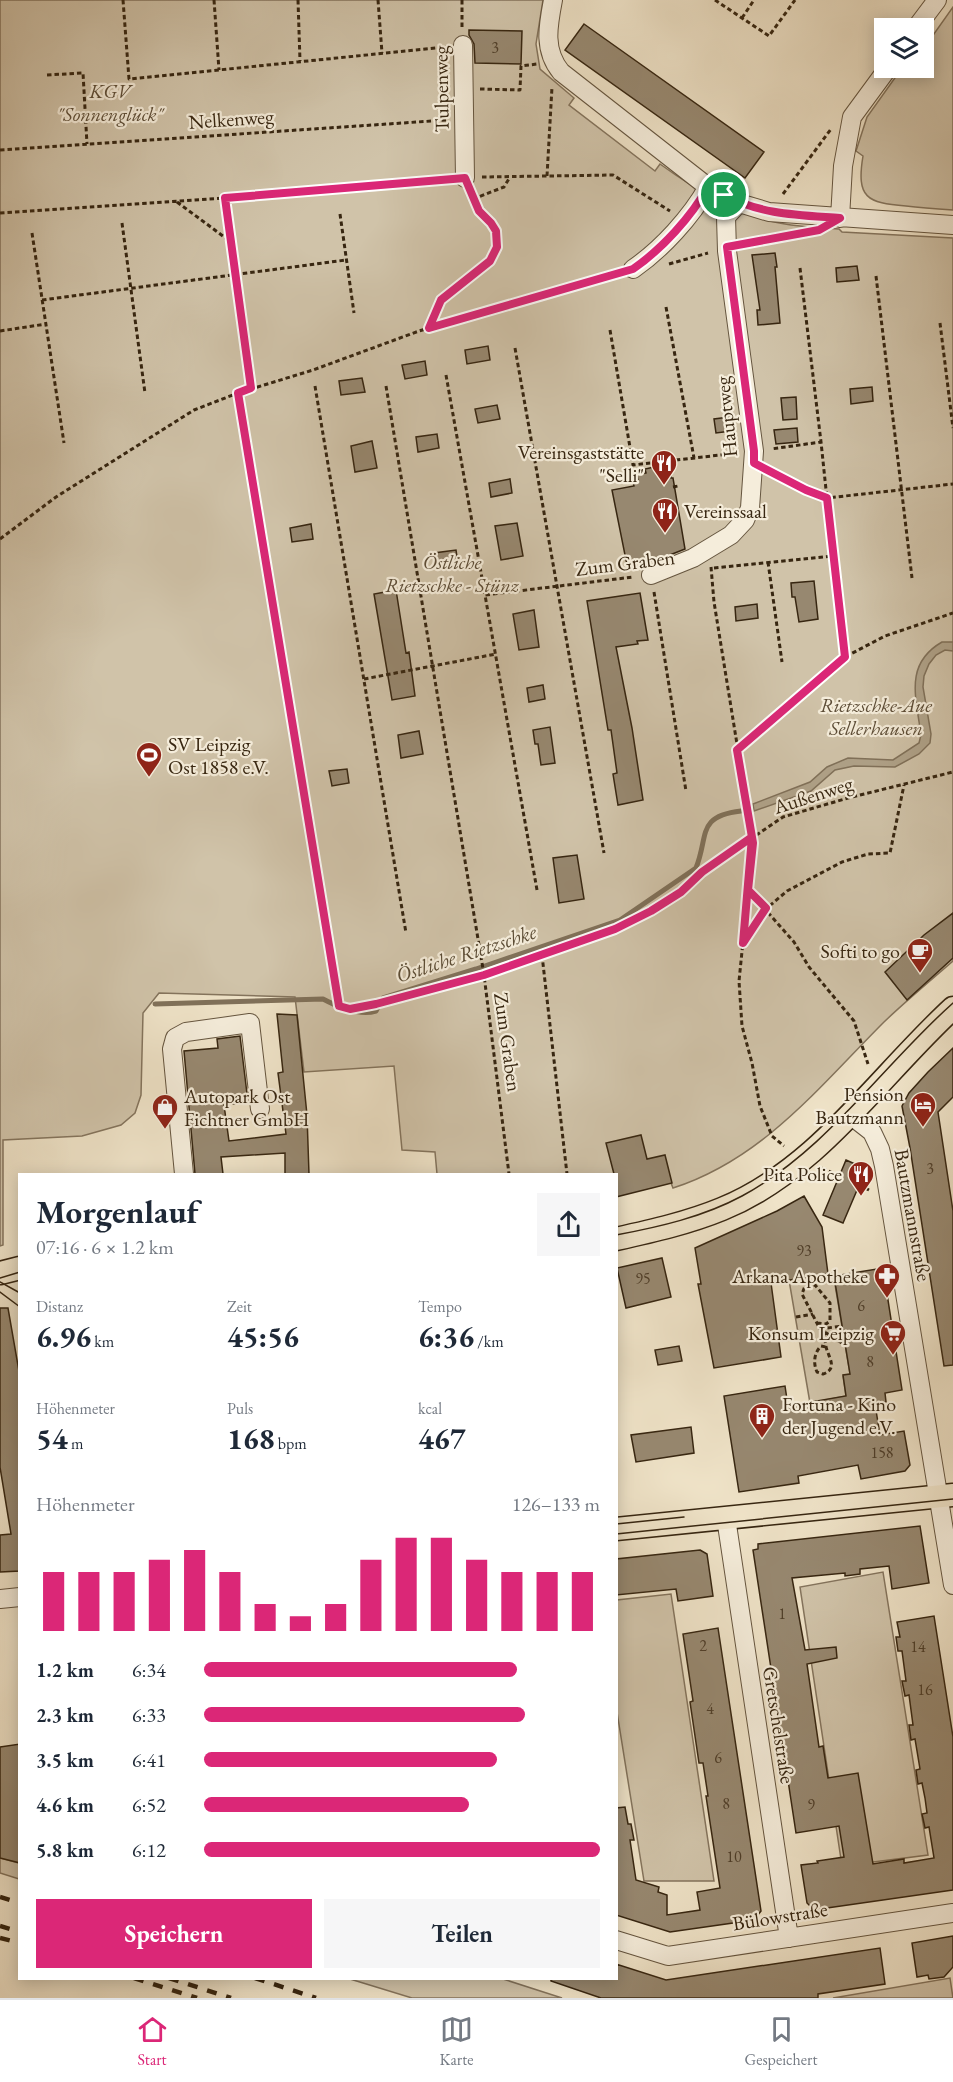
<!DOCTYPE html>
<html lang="de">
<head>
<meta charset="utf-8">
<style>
  body { margin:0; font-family:"EB Garamond",serif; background:#f6f6f7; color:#1f2937; height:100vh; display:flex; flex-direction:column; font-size:22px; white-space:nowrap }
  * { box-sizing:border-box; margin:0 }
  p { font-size:20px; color:#747a83 }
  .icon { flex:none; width:33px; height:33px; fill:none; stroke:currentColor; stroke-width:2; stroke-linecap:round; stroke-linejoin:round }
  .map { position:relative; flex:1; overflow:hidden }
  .panel { position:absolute; left:18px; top:1173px; width:600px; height:807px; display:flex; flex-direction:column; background:#fff; border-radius:0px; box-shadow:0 3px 15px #0003 }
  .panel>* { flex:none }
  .tools { position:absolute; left:874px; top:18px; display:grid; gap:12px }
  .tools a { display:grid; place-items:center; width:60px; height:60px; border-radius:0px; background:#fff; box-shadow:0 3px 15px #0003; font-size:30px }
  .pin { position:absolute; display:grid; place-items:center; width:51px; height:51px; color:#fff; margin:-26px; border:3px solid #fff; border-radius:50%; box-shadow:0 2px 6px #0007 }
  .round { display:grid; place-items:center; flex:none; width:63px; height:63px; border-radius:0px; background:#f6f6f7 }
  .headline { display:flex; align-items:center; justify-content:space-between; height:102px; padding:0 18px }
  h1 { font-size:33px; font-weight:700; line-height:45px }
  .figures { display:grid; grid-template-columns:repeat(3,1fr); gap:9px; height:102px; padding:6px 18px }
  .figures div { display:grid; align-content:center }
  .figures b { font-size:30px; font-weight:700 }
  .figures small { font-size:16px; font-weight:400 }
  .figures p { font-size:16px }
  .chart { height:168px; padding:12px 18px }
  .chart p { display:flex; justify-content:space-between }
  .chart svg { width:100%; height:108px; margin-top:6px; stroke:#db2777; stroke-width:6 }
  .action { display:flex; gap:12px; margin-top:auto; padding:12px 18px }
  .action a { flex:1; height:69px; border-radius:0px; background:#db2777; color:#fff; font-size:24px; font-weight:700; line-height:69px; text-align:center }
  .action a+a { background:#f6f6f7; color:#1f2937 }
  ul { padding:0 18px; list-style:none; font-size:20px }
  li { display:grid; grid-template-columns:96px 72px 1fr; align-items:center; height:45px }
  li i { height:15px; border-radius:8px; background:#db2777 }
  .menu { display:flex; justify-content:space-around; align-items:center; height:84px; border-top:2px solid #e0e1e3; background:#fff; font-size:16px; color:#747a83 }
  .menu a { display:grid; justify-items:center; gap:3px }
  .menu .current { color:#db2777 }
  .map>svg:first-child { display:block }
</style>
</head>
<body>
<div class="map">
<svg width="953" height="1998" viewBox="0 0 953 1998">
  <rect width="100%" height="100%" fill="#efe3c8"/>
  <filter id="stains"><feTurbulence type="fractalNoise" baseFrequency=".00333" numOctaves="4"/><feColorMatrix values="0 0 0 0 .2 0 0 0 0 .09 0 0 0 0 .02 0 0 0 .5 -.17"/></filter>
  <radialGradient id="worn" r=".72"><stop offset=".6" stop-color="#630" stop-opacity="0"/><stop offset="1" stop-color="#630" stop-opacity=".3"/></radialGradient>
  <path fill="#d0c3a9" stroke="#84745d" stroke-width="1.5" d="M0,0H543L536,44L540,69L574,98L569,105L655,171L660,164C693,188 731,211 770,221C792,227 816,227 839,229L842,232L953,238V961C930,981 906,1001 884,1022C819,1087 763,1159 673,1188L671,1183L616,1174H437L435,1152L402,1150L394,1066L304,1072L295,997L159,993L143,1013L141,1095L135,1113L121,1125L82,1136L3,1140V1245L0,1246Z
    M953,7V210C937,209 922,208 906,206C867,203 856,198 863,156L856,151L867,117L902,68H924V48Z
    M833,1273L850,1374L843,1376L846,1396L810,1403L789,1280Z
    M883,1572L928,1855L842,1866L800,1587Z
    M671,1594L714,1881H644L617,1712V1600Z
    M0,1858L19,1863V1879L0,1873Z
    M950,1978L953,1998H833Z
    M350,1979H503L562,1998H412Z"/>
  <path fill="#b0a38a" stroke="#80715a" stroke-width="1.5" d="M942,642H953V651L945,650L936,655L929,664L924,676L923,687L931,734L930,743L919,754L895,767L854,766L835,770L811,791L754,811L753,804L810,782L827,767L848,758L893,760L919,743L921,735C916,697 904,664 942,642Z"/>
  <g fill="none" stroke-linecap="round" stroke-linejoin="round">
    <path stroke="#80715a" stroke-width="5" d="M155,1004L323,999C338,1007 359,1016 376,1011L383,998L476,969L620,920L696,868C709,836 696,816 741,811"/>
  </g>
  <path fill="#978870" stroke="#372611" stroke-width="1.5" d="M584,24L764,152L745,178L565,50Z
    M469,30L522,31L521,64L475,63L474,44L469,35Z
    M775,253L777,267H775L780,323L758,325L757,310H760L752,255Z
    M857,266L859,280L837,282L836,268Z
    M488,346L490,360L467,364L465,350Z
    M425,361L427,375L405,379L402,365Z
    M362,378L365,392L341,395L339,381Z
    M872,387L873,401L851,404L850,389Z
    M796,397L797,419L783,420L781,398Z
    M497,405L500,419L478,423L475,409Z
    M729,417L731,431L716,433L714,419Z
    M797,428L798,442L776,444L774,430Z
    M437,434L439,448L418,452L416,437Z
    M372,441L377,468L355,472L351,446Z
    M668,464L671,478H673L685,549L657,560L627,565L612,490L634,486L633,482L638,481L637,475L646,473L645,469Z
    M510,479L512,493L491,497L489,483Z
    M517,523L523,556L501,560L495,526Z
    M311,524L313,539L292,542L290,528Z
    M456,550L458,564L436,568L434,553Z
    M814,581L818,619L799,622L795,597H792L791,583Z
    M396,590L406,653L409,652L415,696L392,700L374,594Z
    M640,593L648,640L637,641L638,644L616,647L632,728L643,800L618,805L613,774L617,773L611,730H608L587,601Z
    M757,604L758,618L736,621L735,607Z
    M534,610L539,647L519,650L513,614Z
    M543,685L545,699L529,702L527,688Z
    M550,727L555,763L541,765L538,744H535L533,730Z
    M419,731L423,754L401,758L398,735Z
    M347,769L349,783L332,786L329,771Z
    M577,855L584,899L559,903L553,858Z
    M953,913V958L907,1000L885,972L924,935Z
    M277,1014L297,1015L307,1115L309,1174H285V1153L221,1157L223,1174H195L184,1051L218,1048L217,1039L240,1036L248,1102L224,1105L229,1141L286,1134L278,1073L283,1072Z
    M953,1048V1097L938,1112L953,1211V1365L944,1366L910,1148L902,1106L909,1093L928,1072Z
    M641,1135L647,1159L665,1155L672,1183L616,1197V1174H614L606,1143Z
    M846,1160L866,1169L843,1223L823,1215Z
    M804,1196L822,1227L828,1274L771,1283L781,1357L714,1368L698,1284H701L695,1248L777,1211Z
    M662,1258L671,1297L626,1308L617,1268Z
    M883,1268L902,1390L885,1393L886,1402L875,1404L880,1435L904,1431L910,1465L905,1471L861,1479L858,1465L798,1476L799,1483L739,1492L724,1396L785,1386L788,1406L846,1396L843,1375L850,1374L834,1276Z
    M0,1308H8L20,1377V1571L0,1572V1535L11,1534L0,1467Z
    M679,1346L682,1361L658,1365L655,1350Z
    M691,1427L694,1453L636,1462L631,1435Z
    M920,1526L929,1583L892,1589L889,1566L860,1569V1574L845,1576V1573L792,1578L805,1650L836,1647L837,1658L807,1664L819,1747L823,1746L828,1778L858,1773L873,1864L904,1859V1863L934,1858L929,1827L925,1828L922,1814L927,1813L925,1798L922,1783L918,1784L916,1770L920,1769L915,1739L911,1740L909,1725H913L909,1695L905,1696L902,1681H906L902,1651H898L896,1637H900L897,1622L934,1616L953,1737V1890L820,1909H813L807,1903L801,1865L818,1863L817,1861L844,1857L839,1826L796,1833L753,1550L758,1549V1544Z
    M700,1550L707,1554L713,1596L678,1601L676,1589L616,1595V1559Z
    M718,1628L761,1911L754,1920L670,1932L616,1915V1808L625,1807L628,1824H631L634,1840H630L636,1880L659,1887L658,1892L667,1895V1915L700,1910L697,1892L720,1888L706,1796H708L703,1763H699L690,1702L693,1701L683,1634Z
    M20,1744V1863L0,1858V1747Z
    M953,1936V1967L944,1977L929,1979L928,1975L917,1977L912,1943Z
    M880,1948L885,1984L818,1994V1998H601L551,1981V1978H616V1964L666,1980Z"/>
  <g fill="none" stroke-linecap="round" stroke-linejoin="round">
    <g stroke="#65553f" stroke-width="20">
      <path id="minor" d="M553,0C548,26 543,50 561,72L708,187L739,203L769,212L953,225
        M916,28L937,0
        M463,45L465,178
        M840,218L843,166L852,117L888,68
        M633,269C662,249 691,217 708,187
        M651,575L693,558L731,535L745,520L750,508L754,451L727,251L726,217L739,203
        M849,1114L872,1132L880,1149L884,1166L953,1585
        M184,1174L172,1049L175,1038L186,1032L250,1023L260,1109
        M726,1518L789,1938
        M0,1599L20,1597
        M616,1940L668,1956L953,1913"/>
    </g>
    <g stroke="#372611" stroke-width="25">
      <path id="major" d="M616,1239C652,1231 688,1223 722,1209C818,1170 879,1076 953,1008
        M0,1273L20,1268
        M616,1529L953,1495"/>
    </g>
    <path stroke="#372611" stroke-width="3" stroke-dasharray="4.5 3" stroke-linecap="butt" d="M123,0L129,79L446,47
      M214,0L219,70
      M298,0L300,61
      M378,0L382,53
      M462,0V28
      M715,0L769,36L795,0
      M742,18L754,0
      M47,75L83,73L87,144
      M480,89L520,90L521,66L537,64
      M0,150L447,120
      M547,176L552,87
      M482,177L613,175L670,211
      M783,194L831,129
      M225,198L251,388
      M473,199L504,187L510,177
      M177,202L231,242
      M0,213L225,198L449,179
      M340,214L354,313
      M122,223L145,393
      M32,233L64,443
      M744,244L796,234
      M669,264L708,253
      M800,268L821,442
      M876,276L912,578
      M42,300L346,260
      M666,307L694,458
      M940,323L953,428
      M429,328L440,300L474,272L490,261L496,252L498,239L496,231L491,223L479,211L471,193
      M610,330L633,465L738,453
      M0,331L46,324
      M515,348L604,853
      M446,375L485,595
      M315,386L406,933
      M386,386L484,975L509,1174
      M238,393L339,1006L350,1009L376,1004L484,975L615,929L651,911L681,892L702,872L783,817L848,798L953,772
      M770,471L806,490L827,498L953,484
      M673,487L678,486
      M0,539L56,497L194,410L238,393L313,370L419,331L616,274
      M833,556L845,657
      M768,562L782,662
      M711,567L714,602L753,843L739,981L742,1026L752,1063L760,1106L772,1136L784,1146
      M714,568L833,556L821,442L771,449
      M654,592L686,791
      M364,679L496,654
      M738,750L845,657L885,636L953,613
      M537,890L485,595L633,577
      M748,890L794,942L809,967L854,1021L868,1064
      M744,942L760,914L787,891L842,862L868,854L890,853L904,785
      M542,955L567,1174
      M822,1168L839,1176
      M859,1185L869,1190
      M796,1317L813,1314
      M817,1323L826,1324L830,1321V1303L815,1285L805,1286L802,1294L820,1329L845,1345
      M820,1329L842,1326
      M824,1331C825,1336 825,1342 826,1347C829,1358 838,1369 823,1374L817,1372C813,1363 814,1353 821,1346L826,1347"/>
    <use href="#minor" stroke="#f5eddb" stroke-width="18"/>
    <use href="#major" stroke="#efe3c8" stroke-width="22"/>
    <path stroke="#372611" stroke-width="1.5" d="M616,1235C659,1227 703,1217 742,1196C827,1150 882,1066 953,1003
      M0,1278L20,1272
      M0,1282L20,1293
      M0,1292L20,1307
      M616,1524L684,1517
      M616,1534L953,1499"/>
    <path stroke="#372611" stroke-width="4.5" stroke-dasharray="10 10" stroke-linecap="butt" d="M0,1897L20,1903
      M0,1926L20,1932
      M0,1938L20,1943
      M134,1978L197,1998
      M169,1978L231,1998
      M255,1978L316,1998"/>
  </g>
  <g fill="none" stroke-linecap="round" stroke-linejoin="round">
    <g stroke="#fff" stroke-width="12">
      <path id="route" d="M724,195L708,187C691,217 662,249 633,269L429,328L441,300L490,261L497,247L496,231L491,223L479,211L465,178L225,198L251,388L238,393L339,1006L350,1009L376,1004L484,975L615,929L651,911L681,892L702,872L752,837L743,943L766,908L748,890L753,843L737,750L845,657L827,498L806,490L754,463V451L727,247L819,230L840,218C798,215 762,215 724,195"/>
    </g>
    <use href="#route" stroke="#db2777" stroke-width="8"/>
  </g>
  <defs>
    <g id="restaurant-pin" transform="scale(1.35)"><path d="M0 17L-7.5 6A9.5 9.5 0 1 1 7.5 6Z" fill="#8f2418" stroke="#f5eddb"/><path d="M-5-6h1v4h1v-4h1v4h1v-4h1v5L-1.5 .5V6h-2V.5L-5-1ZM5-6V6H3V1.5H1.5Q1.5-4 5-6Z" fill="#fff"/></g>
    <g id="stadium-pin" transform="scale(1.35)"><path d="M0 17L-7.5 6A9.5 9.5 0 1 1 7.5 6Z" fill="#8f2418" stroke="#f5eddb"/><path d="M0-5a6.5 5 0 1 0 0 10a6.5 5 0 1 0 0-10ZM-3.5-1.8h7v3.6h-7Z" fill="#fff"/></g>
    <g id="cafe-pin" transform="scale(1.35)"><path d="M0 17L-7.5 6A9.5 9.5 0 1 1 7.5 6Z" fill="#8f2418" stroke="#f5eddb"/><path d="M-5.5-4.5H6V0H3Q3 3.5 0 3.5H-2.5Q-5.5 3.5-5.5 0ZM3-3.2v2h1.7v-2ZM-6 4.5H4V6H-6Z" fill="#fff"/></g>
    <g id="hotel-pin" transform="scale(1.35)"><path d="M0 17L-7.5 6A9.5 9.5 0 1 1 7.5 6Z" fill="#8f2418" stroke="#f5eddb"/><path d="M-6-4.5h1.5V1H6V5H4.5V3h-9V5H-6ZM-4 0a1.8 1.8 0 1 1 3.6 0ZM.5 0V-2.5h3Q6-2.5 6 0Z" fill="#fff"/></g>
    <g id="shop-pin" transform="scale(1.35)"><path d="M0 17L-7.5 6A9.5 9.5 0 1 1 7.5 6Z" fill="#8f2418" stroke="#f5eddb"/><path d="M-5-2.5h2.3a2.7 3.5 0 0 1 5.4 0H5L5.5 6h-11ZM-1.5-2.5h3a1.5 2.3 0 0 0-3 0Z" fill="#fff"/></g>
    <g id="pharmacy-pin" transform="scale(1.35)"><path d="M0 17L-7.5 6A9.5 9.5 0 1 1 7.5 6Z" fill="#8f2418" stroke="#f5eddb"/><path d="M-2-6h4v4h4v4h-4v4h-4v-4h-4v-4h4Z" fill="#fff"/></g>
    <g id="supermarket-pin" transform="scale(1.35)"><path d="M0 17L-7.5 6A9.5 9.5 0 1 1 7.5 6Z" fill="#8f2418" stroke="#f5eddb"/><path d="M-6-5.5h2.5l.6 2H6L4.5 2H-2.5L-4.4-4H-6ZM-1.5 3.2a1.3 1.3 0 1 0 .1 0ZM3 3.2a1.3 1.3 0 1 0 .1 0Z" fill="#fff"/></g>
    <g id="building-pin" transform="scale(1.35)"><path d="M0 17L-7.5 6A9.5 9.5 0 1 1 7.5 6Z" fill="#8f2418" stroke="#f5eddb"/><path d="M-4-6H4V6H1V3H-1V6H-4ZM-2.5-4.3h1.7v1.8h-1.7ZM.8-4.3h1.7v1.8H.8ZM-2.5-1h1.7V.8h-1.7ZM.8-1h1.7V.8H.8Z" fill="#fff"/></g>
  </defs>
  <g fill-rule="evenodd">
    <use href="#restaurant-pin" x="664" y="463"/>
    <use href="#restaurant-pin" x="665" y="511"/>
    <use href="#stadium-pin" x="149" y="755"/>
    <use href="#cafe-pin" x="920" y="951"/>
    <use href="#hotel-pin" x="923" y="1105"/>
    <use href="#shop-pin" x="165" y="1107"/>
    <use href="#restaurant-pin" x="861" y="1174"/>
    <use href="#pharmacy-pin" x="887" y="1276"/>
    <use href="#supermarket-pin" x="893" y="1333"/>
    <use href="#building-pin" x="762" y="1416"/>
  </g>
  <g text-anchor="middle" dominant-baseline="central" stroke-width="4.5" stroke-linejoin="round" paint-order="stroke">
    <g font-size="16" fill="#4f3e29">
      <text x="495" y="47">3</text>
      <text x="930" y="1168">3</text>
      <text x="804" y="1250">93</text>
      <text x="643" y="1278">95</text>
      <text x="861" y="1305">6</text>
      <text x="870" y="1361">8</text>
      <text x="882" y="1452">158</text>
      <text x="782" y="1613">1</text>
      <text x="703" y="1645">2</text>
      <text x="918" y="1646">14</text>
      <text x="925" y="1689">16</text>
      <text x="710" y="1708">4</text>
      <text x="718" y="1757">6</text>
      <text x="726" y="1803">8</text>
      <text x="811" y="1804">9</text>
      <text x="734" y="1856">10</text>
    </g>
    <g font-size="20" fill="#372611" stroke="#f5eddb">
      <text transform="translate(441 89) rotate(-91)">Tulpenweg</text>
      <text transform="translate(231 119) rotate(-4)">Nelkenweg</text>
      <text transform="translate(726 417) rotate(-96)">Hauptweg</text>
      <text transform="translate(625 563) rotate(-7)">Zum Graben</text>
      <text transform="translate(813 795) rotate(-18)">Außenweg</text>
      <text transform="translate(508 1042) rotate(82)">Zum Graben</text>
      <text transform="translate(913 1215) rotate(80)">Bautzmannstraße</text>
      <text transform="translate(779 1725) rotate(81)">Gretschelstraße</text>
      <text transform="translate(780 1916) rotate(-9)">Bülowstraße</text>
    </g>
    <g font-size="20" font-style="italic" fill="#5d4d37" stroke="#f5eddb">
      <text x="110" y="91">KGV<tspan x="110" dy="23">"Sonnenglück"</tspan></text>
      <text x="452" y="562">Östliche<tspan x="452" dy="23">Rietzschke - Stünz</tspan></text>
      <text x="876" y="705">Rietzschke-Aue<tspan x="876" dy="23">Sellerhausen</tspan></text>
    </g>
    <g font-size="20" fill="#372611" stroke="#f5eddb" text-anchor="end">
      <text x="644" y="452">Vereinsgaststätte<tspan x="644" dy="23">"Selli"</tspan></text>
      <text x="684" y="511" text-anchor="start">Vereinssaal</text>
      <text x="168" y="744" text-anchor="start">SV Leipzig<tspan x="168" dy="23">Ost 1858 e.V.</tspan></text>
      <text x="900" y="951">Softi to go</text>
      <text x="904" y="1094">Pension<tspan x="904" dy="23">Bautzmann</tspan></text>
      <text x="184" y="1096" text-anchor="start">Autopark Ost<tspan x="184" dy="23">Fichtner GmbH</tspan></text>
      <text x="842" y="1174">Pita Police</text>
      <text x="868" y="1276">Arkana Apotheke</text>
      <text x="874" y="1333">Konsum Leipzig</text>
      <text x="782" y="1404" text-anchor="start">Fortuna - Kino<tspan x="782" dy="23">der Jugend e.V.</tspan></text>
    </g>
    <g font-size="21" font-style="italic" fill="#5b4c35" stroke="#f5eddb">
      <text transform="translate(466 953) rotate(-18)">Östliche Rietzschke</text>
    </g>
  </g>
  <rect width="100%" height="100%" filter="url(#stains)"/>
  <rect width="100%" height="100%" fill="url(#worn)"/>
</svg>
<div class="tools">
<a><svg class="icon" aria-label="layers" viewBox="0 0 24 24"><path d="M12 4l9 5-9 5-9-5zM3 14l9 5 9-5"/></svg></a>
</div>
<div class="pin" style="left:724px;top:195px;background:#1e9e55"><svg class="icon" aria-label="arrive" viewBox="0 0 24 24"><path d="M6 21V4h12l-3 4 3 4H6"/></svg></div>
<section class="panel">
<div class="headline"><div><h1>Morgenlauf</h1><p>07:16 · 6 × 1.2 km</p></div><a class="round"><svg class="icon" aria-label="share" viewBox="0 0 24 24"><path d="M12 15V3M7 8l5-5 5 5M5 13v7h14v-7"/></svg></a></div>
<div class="figures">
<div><p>Distanz</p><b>6.96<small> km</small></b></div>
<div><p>Zeit</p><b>45:56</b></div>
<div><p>Tempo</p><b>6:36<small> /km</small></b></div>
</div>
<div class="figures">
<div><p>Höhenmeter</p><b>54<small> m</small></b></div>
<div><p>Puls</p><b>168<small> bpm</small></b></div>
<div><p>kcal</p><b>467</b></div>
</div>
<div class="chart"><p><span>Höhenmeter</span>126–133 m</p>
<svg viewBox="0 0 160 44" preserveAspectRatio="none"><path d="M5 44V20M15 44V20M25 44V20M35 44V15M45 44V11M55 44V20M65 44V33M75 44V38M85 44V33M95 44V15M105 44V6M115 44V6M125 44V15M135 44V20M145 44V20M155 44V20"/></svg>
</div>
<ul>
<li><b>1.2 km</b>6:34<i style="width:79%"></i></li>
<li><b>2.3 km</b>6:33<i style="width:81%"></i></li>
<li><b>3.5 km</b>6:41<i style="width:74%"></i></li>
<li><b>4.6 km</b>6:52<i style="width:67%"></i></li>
<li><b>5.8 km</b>6:12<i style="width:100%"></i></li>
</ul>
<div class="action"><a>Speichern</a><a>Teilen</a></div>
</section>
</div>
<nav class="menu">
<a class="current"><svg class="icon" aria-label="home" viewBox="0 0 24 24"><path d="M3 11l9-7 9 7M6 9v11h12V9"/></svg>Start</a>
<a><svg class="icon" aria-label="map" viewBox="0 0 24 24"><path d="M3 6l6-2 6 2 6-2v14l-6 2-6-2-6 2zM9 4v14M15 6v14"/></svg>Karte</a>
<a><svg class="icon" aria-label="saved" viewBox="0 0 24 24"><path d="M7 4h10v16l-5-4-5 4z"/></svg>Gespeichert</a>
</nav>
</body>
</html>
